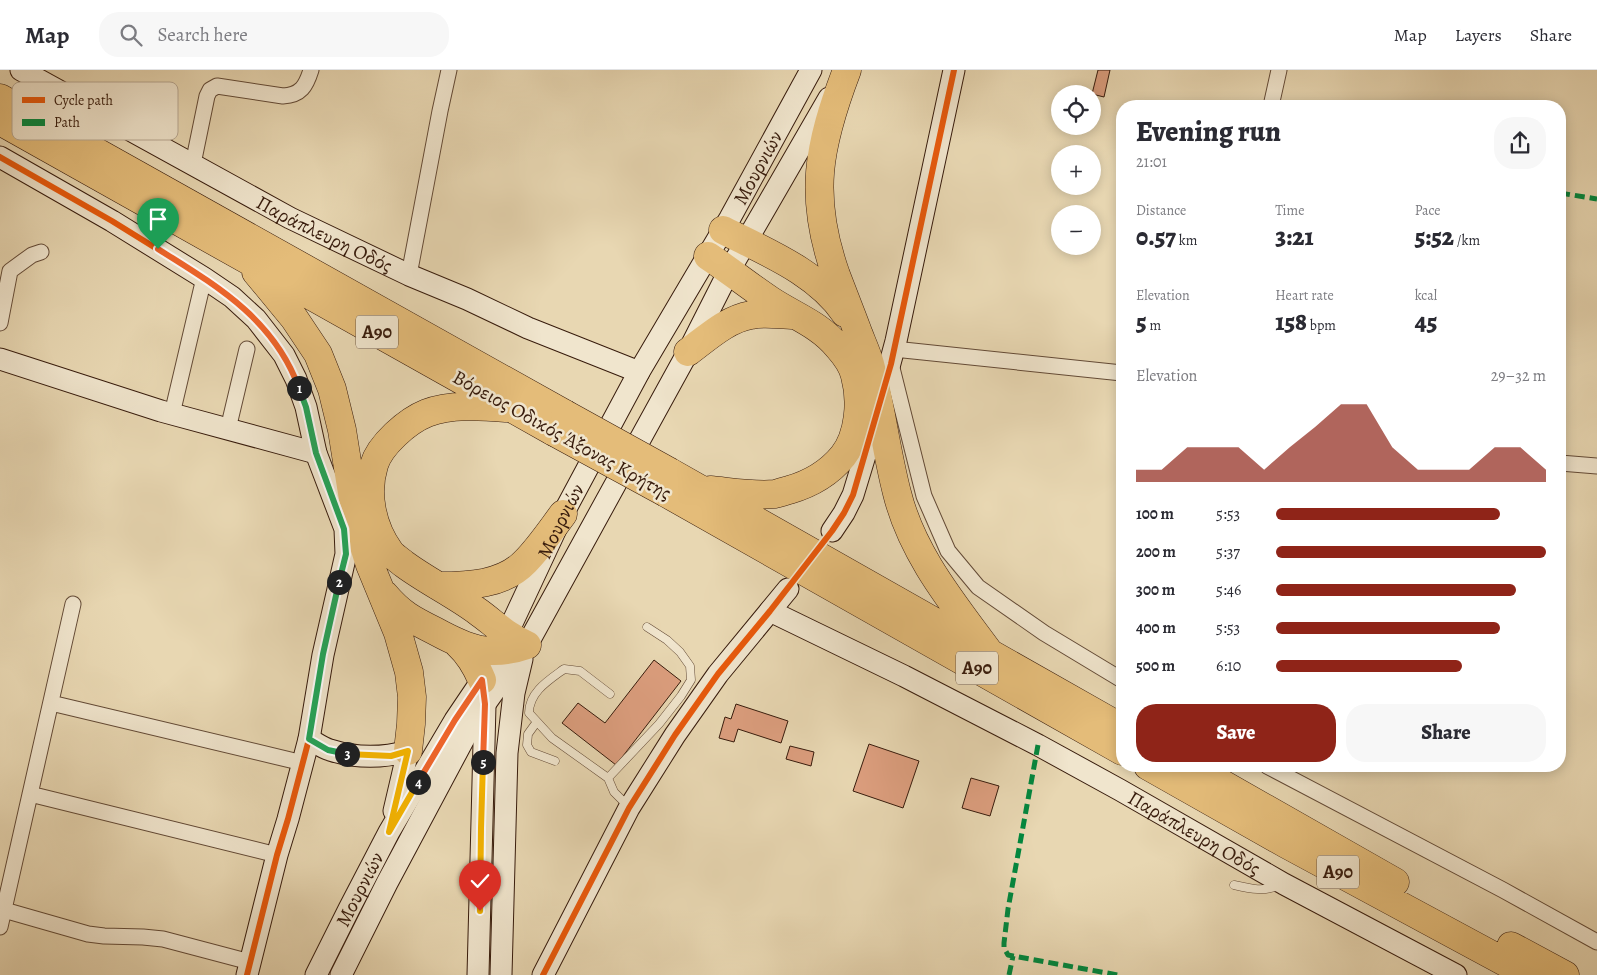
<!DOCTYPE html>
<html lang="en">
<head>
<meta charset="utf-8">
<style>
  body { margin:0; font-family:Alegreya,serif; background:#f7f7f7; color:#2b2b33; height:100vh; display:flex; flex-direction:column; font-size:19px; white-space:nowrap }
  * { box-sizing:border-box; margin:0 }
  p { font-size:16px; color:#7c7c81 }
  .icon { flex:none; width:28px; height:28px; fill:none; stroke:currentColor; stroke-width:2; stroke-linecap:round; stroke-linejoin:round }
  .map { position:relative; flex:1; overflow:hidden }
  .panel { position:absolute; left:1116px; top:30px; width:450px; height:672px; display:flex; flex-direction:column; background:#fff; border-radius:20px; box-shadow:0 2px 12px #0003 }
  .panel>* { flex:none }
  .fabs { position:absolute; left:1051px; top:15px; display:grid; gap:10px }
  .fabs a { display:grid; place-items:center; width:50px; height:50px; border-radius:50%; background:#fff; box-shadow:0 2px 12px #0003; font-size:25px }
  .pin { position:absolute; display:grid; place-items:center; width:42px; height:42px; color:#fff; margin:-51px -21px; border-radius:50% 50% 50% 0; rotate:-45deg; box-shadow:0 0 5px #0007 }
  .pin .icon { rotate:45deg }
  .km { position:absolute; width:25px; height:25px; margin:-12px; border-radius:50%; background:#222; color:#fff; font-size:14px; line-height:25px; text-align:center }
  .round { display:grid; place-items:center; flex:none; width:52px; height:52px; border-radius:20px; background:#f7f7f7 }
  .headline { display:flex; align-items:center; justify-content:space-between; height:85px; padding:0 20px }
  h1 { font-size:28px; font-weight:800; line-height:38px }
  .figures { display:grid; grid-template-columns:repeat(3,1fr); gap:8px; height:85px; padding:5px 20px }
  .figures div { display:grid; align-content:center }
  .figures b { font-size:25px; font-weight:800 }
  .figures small { font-size:14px; font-weight:400 }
  .figures p { font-size:14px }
  .chart { height:140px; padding:10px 20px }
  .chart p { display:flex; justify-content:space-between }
  .chart svg { width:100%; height:90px; margin-top:5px; fill:#8f2418; opacity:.7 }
  .button { display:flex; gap:10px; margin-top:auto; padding:10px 20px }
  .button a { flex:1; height:58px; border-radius:20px; background:#8f2418; color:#fff; font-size:20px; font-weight:800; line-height:58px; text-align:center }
  .button a+a { background:#f7f7f7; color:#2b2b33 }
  ul { padding:0 20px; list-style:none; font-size:16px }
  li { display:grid; grid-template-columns:80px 60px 1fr; align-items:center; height:38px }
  li i { height:12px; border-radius:6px; background:#8f2418 }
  header { display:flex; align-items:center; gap:30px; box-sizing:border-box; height:70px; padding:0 25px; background:#fff; border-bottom:1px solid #e1e1e2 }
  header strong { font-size:24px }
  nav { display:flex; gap:28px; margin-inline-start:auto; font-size:18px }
  .search { width:350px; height:45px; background:#f7f7f7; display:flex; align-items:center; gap:12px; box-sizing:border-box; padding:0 18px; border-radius:20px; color:#7c7c81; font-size:19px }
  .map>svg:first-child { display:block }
</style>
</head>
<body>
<header>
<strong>Map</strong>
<div class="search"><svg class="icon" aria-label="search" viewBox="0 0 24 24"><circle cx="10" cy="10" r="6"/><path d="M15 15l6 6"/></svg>Search here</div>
<nav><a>Map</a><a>Layers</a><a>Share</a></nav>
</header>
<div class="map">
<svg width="1597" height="905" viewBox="0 0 1597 905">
  <rect width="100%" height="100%" fill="#e8d7b2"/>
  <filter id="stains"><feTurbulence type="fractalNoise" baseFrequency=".004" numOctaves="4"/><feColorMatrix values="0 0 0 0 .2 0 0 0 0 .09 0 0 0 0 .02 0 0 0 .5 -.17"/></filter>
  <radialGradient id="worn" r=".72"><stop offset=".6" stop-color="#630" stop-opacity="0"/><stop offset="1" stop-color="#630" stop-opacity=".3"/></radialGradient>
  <path fill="#dc9e7e" stroke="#371b0c" d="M1098,0H1110L1104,27L1092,24Z
    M654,590L681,611L616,695L562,653L578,633L605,653Z
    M736,634L788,651L781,673L738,659L734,672L719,668L725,647L731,649Z
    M869,674L919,691L903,738L853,721Z
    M790,676L814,682L811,696L786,689Z
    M971,708L999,716L990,746L962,738Z"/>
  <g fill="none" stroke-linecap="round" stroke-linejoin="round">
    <g stroke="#634a36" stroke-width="9">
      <path id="lane" d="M610,624L580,601L564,599C549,610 529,622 529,643L552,668L608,708L614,722L628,736
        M536,653L528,664L527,675L531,682L555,691
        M608,708L659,654L681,626L691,610L690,596L680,582L667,570L647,557
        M1234,815C1251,819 1264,822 1281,815"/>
    </g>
    <g stroke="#634a36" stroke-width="17">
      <path id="street" d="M1271,36L1279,0
        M193,94L207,26L210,20L217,16L283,26C301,25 306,16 311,0
        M409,205L440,41L449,0
        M0,253L10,201L32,185L41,182
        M894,279L1122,303
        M891,294L924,426L948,481L978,517L1044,563L1122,610
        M172,344L204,208
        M228,359L247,279
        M1560,393L1597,396
        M51,633L303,693
        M1267,696L1503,820L1597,872
        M30,724L277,785
        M4,840L88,864L104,866L143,867L163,869L250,892
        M0,857L73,534"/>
    </g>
    <g stroke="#371b0c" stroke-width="23">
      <g id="secondary">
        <path id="s1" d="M21,0L290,148L409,205L467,229L528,258L639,302"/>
        <path d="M0,87L112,151L204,208L232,227L256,249L284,285L296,309L306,337L316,383L345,459L346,484L323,585L309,669L288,749L277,785L247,905"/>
        <path d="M0,289L161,341L316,383"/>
        <path d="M886,308L896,271L954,0"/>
        <path d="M832,461L844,443L853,425L867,379"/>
        <path id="s2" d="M770,541L904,606L1038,675L1120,720L1284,814L1456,905"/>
        <path d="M309,669C316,673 323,678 330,680C355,688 383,688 408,681L394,741"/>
        <path id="s3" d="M316,905L349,839L389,762L455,650L482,610L507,564L563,444L639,302L730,148L811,0"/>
        <path d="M341,905L387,813L467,663L485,634L527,575L688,282L729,201L829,28"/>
        <path d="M478,905L485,635"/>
        <path d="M501,905L507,683L514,623L522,589"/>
        <path d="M543,905L629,738L675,665L718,604L788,519"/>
      </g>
    </g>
    <g stroke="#371b0c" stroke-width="29">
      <path id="highway" d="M847,0C818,76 808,126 836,205C844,226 852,246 859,265C863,275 867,284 870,294C881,336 886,381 897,423C912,484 953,533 989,582
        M0,28L565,344
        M0,51L554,362
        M723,160C766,182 817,202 845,243
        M708,186C729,200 749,216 770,230C794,246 819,254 838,277C845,285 853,296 855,306C862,331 859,366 843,386C829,403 810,414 789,420C785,421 779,423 775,424C754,426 731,422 710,420
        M256,202L294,248L318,284L332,319L342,360L357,454L370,495L398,563L409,602L412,627L411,654L408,681
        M688,282C707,268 727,249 751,245C765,242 780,245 794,245
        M506,338C481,336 450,334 427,343C407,351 380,375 374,395C365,424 372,457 390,482C393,486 399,490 404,494C427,511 454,524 477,541C487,548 497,557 507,564C513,568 520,572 527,575
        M670,402L1122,658
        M666,423L1122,681
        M438,516C468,516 503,515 525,492C539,478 551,460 563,444
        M385,525C401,544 413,550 435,561C468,579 490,588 527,575
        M458,574C470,585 476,596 482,610
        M1148,696L1286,774L1529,905
        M1191,696L1395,812
        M1511,876L1565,905"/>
    </g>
    <use href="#lane" stroke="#f0e5cd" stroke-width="8"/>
    <use href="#street" stroke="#f0e5cd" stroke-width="15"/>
    <use href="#secondary" stroke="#f0e5cd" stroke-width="21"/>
    <use href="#highway" stroke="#e4bc79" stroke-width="28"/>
    <g stroke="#371b0c" stroke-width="29" stroke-linecap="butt">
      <path id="highway-bridge" d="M565,344L670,402
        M554,362L666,423"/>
    </g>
    <use href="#highway-bridge" stroke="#e4bc79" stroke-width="28"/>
    <path stroke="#00873e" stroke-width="5" stroke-dasharray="10 5" stroke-linecap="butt" d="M1560,123L1597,129
      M1038,675L1008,839L1004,873V878L1008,885L1013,886L1118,905
      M1009,905L1013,886"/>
    <g stroke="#f0e5cd" stroke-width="9">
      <path id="cycleway" d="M0,87L112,151L204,208L232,227L256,249L284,285L296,309L306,337L316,383L345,459L346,484L323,585L309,669L288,749L277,785L247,905
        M543,905L629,738L675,665L718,604L770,541L832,461L844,443L853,425L891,294L954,0"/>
    </g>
    <use href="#cycleway" stroke="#e8590c" stroke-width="6"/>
  </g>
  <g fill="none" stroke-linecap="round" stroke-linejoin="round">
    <g stroke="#fff" stroke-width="10">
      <path id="split-1" d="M158,179C217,216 274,249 299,318"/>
    </g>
    <g stroke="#fff" stroke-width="10">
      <path id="split-2" d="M299,318L306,337L316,383L344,459L346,484L339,512"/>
    </g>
    <g stroke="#fff" stroke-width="10">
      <path id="split-3" d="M339,512L323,584L309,669L328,680L347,684"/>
    </g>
    <g stroke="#fff" stroke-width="10">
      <path id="split-4" d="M347,684L391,686L408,681L389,762L418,712"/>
    </g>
    <g stroke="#fff" stroke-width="10">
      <path id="split-5" d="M418,712L455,650L482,610L485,634L483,692"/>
    </g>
    <g stroke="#fff" stroke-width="10">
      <path id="split-6" d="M480,841L481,758L483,692"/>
    </g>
    <use href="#split-1" stroke="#f0652b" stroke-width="6"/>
    <use href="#split-2" stroke="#22a559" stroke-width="6"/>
    <use href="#split-3" stroke="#22a559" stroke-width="6"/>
    <use href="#split-4" stroke="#f5b400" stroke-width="6"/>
    <use href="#split-5" stroke="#f0652b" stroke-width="6"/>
    <use href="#split-6" stroke="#f5b400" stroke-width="6"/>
  </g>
  <g text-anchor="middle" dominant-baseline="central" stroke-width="5" stroke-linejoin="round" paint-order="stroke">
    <g fill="#f0e5cd" stroke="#6e5846" stroke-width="1">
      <rect x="356" y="245.5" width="42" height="33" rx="4"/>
      <rect x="956" y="581.5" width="42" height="33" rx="4"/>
      <rect x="1317" y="785.5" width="42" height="33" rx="4"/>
    </g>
    <g font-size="19" font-weight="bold" fill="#371b0c">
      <text x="377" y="262">Α90</text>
      <text x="977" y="598">Α90</text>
      <text x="1338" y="802">Α90</text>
    </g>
    <g font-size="20" fill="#371b0c" stroke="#f0e5cd">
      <text stroke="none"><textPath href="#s3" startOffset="921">Μουρνιών</textPath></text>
      <text stroke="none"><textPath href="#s1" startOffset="345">Παράπλευρη Οδός</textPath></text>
      <text transform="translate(562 365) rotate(29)">Βόρειος Οδικός Άξονας Κρήτης</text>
      <text stroke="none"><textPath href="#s3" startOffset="516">Μουρνιών</textPath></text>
      <text stroke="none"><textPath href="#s2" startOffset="479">Παράπλευρη Οδός</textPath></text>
      <text stroke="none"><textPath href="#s3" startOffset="96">Μουρνιών</textPath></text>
    </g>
  </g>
  <rect x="12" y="12" width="166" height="58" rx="8" fill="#f0e5cd" stroke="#b8a893" stroke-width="1"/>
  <rect x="22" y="27" width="23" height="6" fill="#e8590c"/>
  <rect x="22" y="49" width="23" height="7" fill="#00873e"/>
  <g font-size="14" fill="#371b0c">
    <text x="54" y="35">Cycle path</text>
    <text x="54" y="57">Path</text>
  </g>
  <rect width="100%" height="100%" filter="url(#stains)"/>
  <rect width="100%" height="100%" fill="url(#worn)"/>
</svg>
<div class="fabs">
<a><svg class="icon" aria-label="locate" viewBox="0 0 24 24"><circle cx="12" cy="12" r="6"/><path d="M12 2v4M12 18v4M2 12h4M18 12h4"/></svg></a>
<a>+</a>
<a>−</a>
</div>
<div class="pin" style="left:158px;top:179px;background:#1e9e55"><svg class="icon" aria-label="arrive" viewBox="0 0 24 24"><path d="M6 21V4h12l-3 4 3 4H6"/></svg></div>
<div class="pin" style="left:480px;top:841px;background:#d93025"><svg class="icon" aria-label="check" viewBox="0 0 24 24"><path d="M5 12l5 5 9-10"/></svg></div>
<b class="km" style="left:299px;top:318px">1</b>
<b class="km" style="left:339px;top:512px">2</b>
<b class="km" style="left:347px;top:684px">3</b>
<b class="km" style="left:418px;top:712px">4</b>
<b class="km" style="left:483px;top:692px">5</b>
<section class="panel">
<div class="headline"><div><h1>Evening run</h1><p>21:01</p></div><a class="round"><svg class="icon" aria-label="share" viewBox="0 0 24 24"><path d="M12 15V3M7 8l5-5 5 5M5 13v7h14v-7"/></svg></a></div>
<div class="figures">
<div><p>Distance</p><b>0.57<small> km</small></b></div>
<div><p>Time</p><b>3:21</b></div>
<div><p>Pace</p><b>5:52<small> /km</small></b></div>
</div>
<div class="figures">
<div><p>Elevation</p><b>5<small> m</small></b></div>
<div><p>Heart rate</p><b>158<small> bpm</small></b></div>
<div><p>kcal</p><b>45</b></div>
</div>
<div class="chart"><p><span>Elevation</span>29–32 m</p>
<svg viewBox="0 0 160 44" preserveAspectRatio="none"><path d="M0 44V38L10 38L20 27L30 27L40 27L50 38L60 27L70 17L80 6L90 6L100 27L110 38L120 38L130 38L140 27L150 27L160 38V44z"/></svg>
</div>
<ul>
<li><b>100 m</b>5:53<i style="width:83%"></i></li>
<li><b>200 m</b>5:37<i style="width:100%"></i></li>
<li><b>300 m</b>5:46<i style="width:89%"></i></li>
<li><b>400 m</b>5:53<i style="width:83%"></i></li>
<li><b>500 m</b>6:10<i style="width:69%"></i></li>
</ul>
<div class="button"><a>Save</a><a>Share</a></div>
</section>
</div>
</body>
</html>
